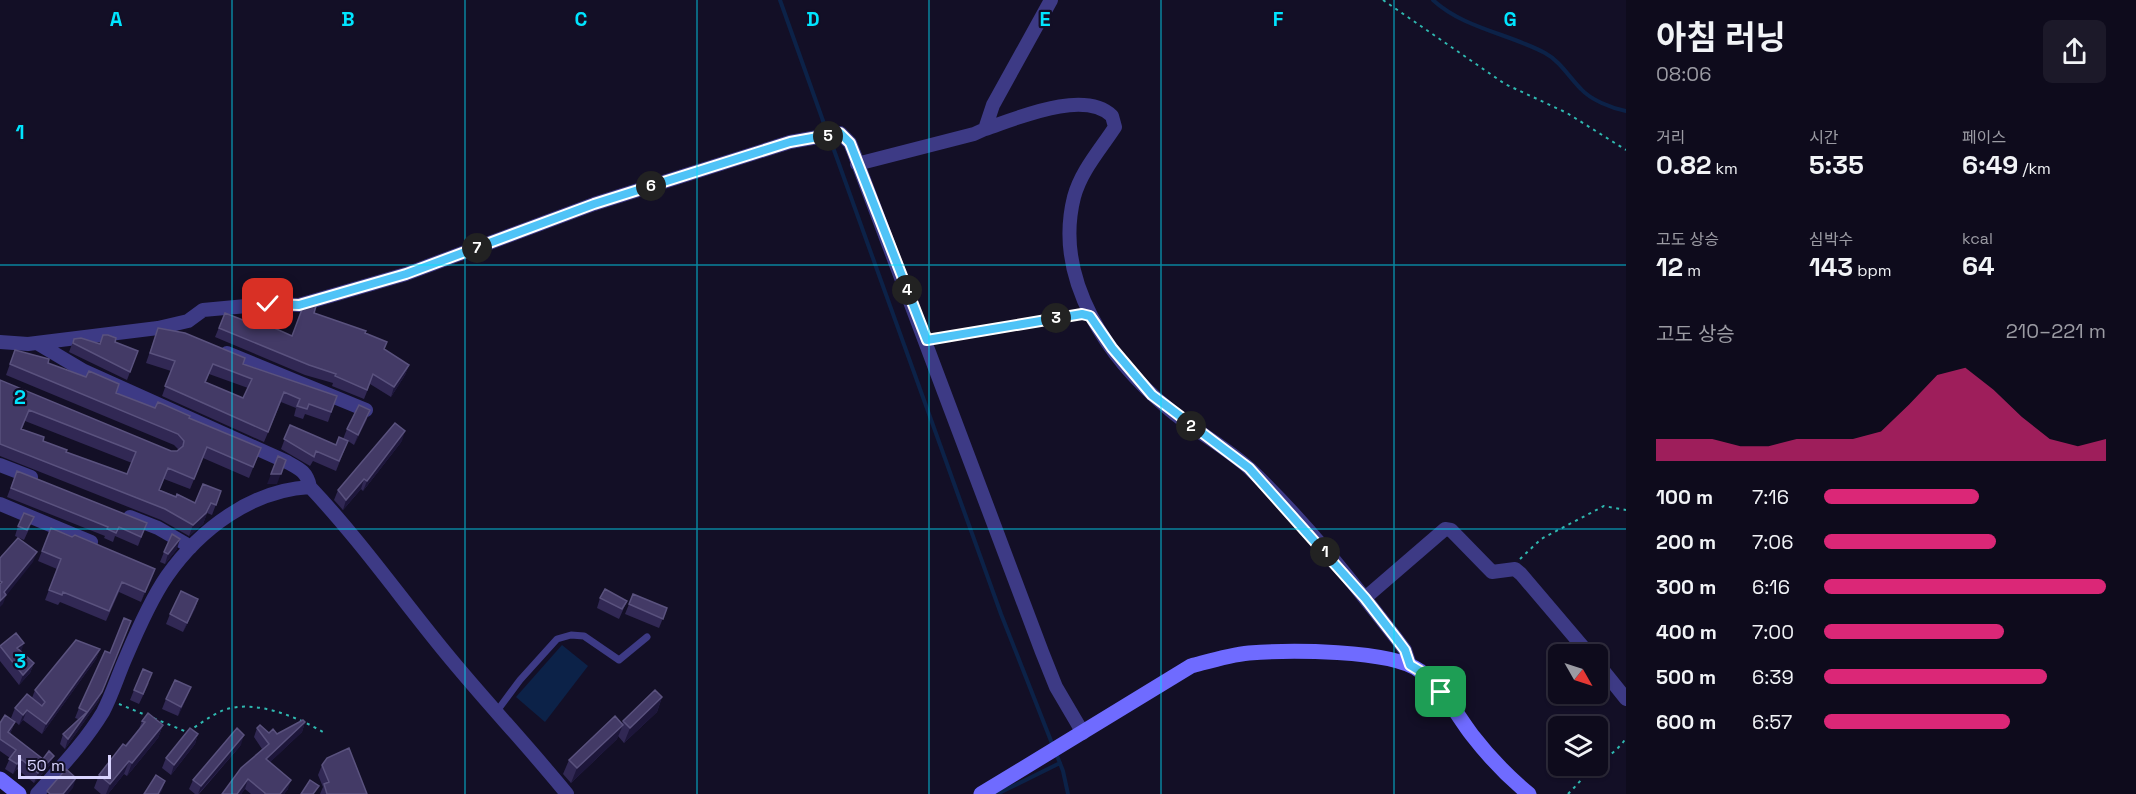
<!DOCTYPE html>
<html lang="ko">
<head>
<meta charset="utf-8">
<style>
  body { margin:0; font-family:"Space Grotesk","Noto Sans KR",sans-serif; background:#1c1929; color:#f1f3f6; height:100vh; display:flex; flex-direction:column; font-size:22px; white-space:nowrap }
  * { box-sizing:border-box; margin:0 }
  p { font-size:20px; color:#9b9ba3 }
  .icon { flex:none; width:33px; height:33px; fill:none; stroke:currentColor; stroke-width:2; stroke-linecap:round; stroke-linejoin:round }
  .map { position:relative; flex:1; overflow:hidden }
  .details { display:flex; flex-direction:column; background:#0e0b1c; width:510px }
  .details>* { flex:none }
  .needle { width:39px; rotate:129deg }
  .tools { position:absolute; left:1548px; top:644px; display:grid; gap:12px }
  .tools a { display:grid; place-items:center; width:60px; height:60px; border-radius:9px; background:#0e0b1c; box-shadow:0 2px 4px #0004,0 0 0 2px #2e2b3b; font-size:30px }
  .scale { position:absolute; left:18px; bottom:15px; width:93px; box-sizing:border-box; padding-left:6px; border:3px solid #d9d4ff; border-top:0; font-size:16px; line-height:21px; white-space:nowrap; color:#d9d4ff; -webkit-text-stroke:4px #130f26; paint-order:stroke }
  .pin { position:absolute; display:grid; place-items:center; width:51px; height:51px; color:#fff; margin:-26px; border-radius:12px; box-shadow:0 3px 9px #0006 }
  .km { position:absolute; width:30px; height:30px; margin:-15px; border-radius:50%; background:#222; color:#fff; font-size:16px; line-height:30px; text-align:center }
  .round { display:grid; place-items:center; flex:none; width:63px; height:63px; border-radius:9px; background:#1c1929 }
  .summary { display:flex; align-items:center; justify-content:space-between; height:102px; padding:0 30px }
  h1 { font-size:33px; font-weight:700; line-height:45px }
  .metrics { display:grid; grid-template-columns:repeat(3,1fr); gap:9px; height:102px; padding:6px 30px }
  .metrics div { display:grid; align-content:center }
  .metrics b { font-size:26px; font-weight:700 }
  .metrics small { font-size:16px; font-weight:400 }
  .metrics p { font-size:16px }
  .chart { height:168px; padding:12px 30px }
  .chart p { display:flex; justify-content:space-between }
  .chart svg { width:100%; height:108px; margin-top:6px; fill:#db2777; opacity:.7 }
  ul { padding:0 30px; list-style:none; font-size:20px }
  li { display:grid; grid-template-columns:96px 72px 1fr; align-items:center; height:45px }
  li i { height:15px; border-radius:8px; background:#db2777 }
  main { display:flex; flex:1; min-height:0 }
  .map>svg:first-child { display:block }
</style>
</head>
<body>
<main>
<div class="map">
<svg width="1626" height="794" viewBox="0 0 1626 794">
  <rect width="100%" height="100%" fill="#130f26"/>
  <path fill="#0c2248" d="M562,645L588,666L545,722L516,697Z"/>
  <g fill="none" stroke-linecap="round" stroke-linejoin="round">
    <path stroke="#0c2248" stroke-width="4" d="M780,0L827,132
      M1433,0C1463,28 1510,34 1545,53C1560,61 1569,77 1581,89C1591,100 1611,108 1626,111
      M830,139L1001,614L1053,746
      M1056,753L1063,771L1068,794
      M997,794L1060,763"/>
    <path stroke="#2fb8b0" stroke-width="2" stroke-dasharray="3 4.5" stroke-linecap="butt" d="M1383,0L1505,84L1567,113L1626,150
      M936,338L1078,315
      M1520,559L1541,539L1604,506L1626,510
      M119,704L187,732C199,725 211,715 224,710C255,699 297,717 323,732
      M1568,794C1575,787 1581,780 1587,773C1600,760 1616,754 1626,738"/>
    <path stroke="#3d3a85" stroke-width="7" d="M497,711L520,680L557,639L571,635L584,636L619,660L647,637"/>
    <path stroke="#3d3a85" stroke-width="14" d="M985,129C1018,118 1084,89 1112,116L1115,127C1100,150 1081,171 1074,197C1053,280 1109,360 1170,410C1195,431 1226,447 1250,469C1304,520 1351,580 1396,638L1405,650L1410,665
      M857,164L974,134L985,129L993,105L1051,0
      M0,342L28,344L158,328L188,321L203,310L268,304L299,305L406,274L594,204L790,142L840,133L850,143L854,153L1042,652L1056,687L1083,733
      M37,343L84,371L287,462C300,469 307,472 310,487
      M227,353L366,410
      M0,465L31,477
      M0,504L91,542
      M130,517L158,528L191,547
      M1365,598L1445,529L1451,530L1492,572L1515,569L1521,574L1589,654
      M1598,664L1626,699
      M37,794C60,768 85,742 103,712C112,695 118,675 126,657C137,631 151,599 167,576C200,529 252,490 310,487C359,539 400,597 445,652C485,701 528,746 567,794"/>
    <path stroke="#6f6bff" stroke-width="15" d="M0,779L19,794
      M981,794L1191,666C1210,661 1229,655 1249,653C1286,650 1391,649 1420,671C1442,686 1456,714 1472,735C1489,757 1507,776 1529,794"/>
  </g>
  <path fill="#312854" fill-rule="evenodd" d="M225,313L248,322L292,336L314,313L365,333L384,349L409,365L405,375L391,397L370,384L364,399L332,386L333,383L305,375L215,337Z
    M158,328L243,364L337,396L328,422L305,414L303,419L294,416L296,408L281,402L264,442L162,396L171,371L146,363ZM209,374L248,388L243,398L206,383Z
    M74,339L100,344L115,342L138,351L127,380L69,352Z
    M15,350L48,363L116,393L155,408L189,418L257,458L249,478L203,458L190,489L164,479L159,490L195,503L221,491L212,515L207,513L203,524L189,536L161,520L0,456V380L171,451H177L179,450L174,445L6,375ZM25,421L132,463L127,474L66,452L43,441L22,429Z
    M367,419L354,445L348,441L336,471L313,461L310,466L281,449L290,425L336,445L343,439L347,429Z
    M402,441L363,491L361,489L343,510L334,500L338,490Z
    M17,471L147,523L138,546L115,536L113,542L104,538L105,536L7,497Z
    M18,526L30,527L24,540L15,536Z
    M51,528L155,569L141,602L119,592L106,621L60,602L58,605L45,600L57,569L38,561Z
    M177,549L165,564L160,562L164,552Z
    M600,598L627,601L619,619L597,608Z
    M198,599L195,609L183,632L166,624L170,614Z
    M629,604L667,608L659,628L625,614Z
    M131,621L98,702L65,749L60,744L63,734L78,719L75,718L79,708L110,653Z
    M0,646L34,663L30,673L19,685L0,661Z
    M100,649L96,659L42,734L23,720L19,725L11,718L15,708L32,698L35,690Z
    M149,683L139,704L130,700L134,690Z
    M191,687L187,697L178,716L162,709L166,699Z
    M662,697L657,712L624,743L618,736L617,739L571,783L563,774L569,760L622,724L623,721Z
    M142,721L163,725L158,738L127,776L124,774L108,794H101L94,788L99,775L139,729Z
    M15,722L10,734L50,765L34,783L17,769L13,774L5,769L10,758L0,751V723Z
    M305,722L302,732L270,762L288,789L284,794H251L245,789L241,794H222L262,749L254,737L257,728L269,733L277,734Z
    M198,734L195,744L171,775L162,768L166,758Z
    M241,745L199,794H195L189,789L193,780Z
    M322,765L367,794H320L323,787L318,775Z"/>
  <path fill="#1d163a" d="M409,365L405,375L391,397L394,387Z
    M370,410L367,419L354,445L358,435Z
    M405,431L402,441L363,491L367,481Z
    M286,460L277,484H267L271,474Z
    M364,479L361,489L343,510L346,500Z
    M211,503L203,524L189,536L193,525Z
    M180,539L177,549L165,564L168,554Z
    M37,552L33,562L6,596L3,604L0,607V601L4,592Z
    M155,569L152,579L141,602L145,592Z
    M198,599L195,609L183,632L187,623Z
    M131,621L98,702L65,749L68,739L102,692Z
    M24,643L21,652L17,648Z
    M100,649L96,659L42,734L46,724Z
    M34,663L30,673L19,685L23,675Z
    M191,687L187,697L178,716L181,707Z
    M662,697L657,712L624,743L630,728Z
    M27,710L23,720L19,725L23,715Z
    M15,722L11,731L4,742L8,732Z
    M305,722L302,732L263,769L266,759Z
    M163,725L158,738L127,776L132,763Z
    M623,725L617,739L571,783L577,768Z
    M198,734L195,744L171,775L174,765Z
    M244,735L241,745L198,794L201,786Z
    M54,756L50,765L34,783L38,773Z
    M21,759L17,769L13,774L17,764Z
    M129,761L124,774L108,794H106L110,784Z
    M76,778L73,788L68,794H63Z
    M248,779L245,789L241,794H237Z
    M291,780L288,789L284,794H280Z
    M165,781L162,791L160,794H158Z"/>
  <path fill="#433a66" stroke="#5a527e" stroke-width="1.5" fill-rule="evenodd" d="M308,303L316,306L314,313L366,331L365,333L387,342L384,349L409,365L394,387L373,374L367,390L335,376L336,374L309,365L219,328L225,313L248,322L250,317L292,336L304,304Z
    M158,328L185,333L245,358L243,364L337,396L331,412L309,404L307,409L297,406L300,399L284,392L268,432L165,386L175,361L150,353ZM213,364L252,379L243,398L205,382Z
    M103,335H108L116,338L115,342L138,351L130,372L73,343L74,339L81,338L100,344Z
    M15,350L49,359L48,363L86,377L89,371L119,384L116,393L155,408L158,402L190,416L189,418L261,448L253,467L207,447L194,479L168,468L159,490L176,497L177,494L195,503L203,484L221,491L216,505L211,503L206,513L193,525L165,509L0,444V380L171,451H177L183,446L184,441L178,434L10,364ZM29,410L136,452L127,474L66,452L67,450L43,441L44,437L21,429Z
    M359,405L370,410L358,435L347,429Z
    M395,423L405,431L367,481L364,479L346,500L338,490Z
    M290,425L336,445L339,437L348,441L339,461L316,451L314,457L284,439Z
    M278,456L286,460L281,474H271Z
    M17,471L147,523L141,537L119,527L116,533L107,529L108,527L11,488Z
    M24,513L34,517L27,530L18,526Z
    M51,528L72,537L75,535L155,569L145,592L122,582L109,611L63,592L62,595L49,590L61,559L42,551Z
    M172,534L180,539L168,554L164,552Z
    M18,538L37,552L4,592L6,595L0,601V584L2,582L0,581V558Z
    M605,589L627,601L622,609L600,598Z
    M181,591L198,599L187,623L170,614Z
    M633,594L667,608L663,619L629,604Z
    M124,618L131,621L102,692L68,739L63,734L87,712L79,708L105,651L110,653Z
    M16,633L24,643L17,648L34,663L23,675L0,646Z
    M76,640L100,649L46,724L27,710L23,715L15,708L27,694L42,706L45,702L35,690Z
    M143,669L152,673L143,694L134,690Z
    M175,680L191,687L181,707L166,699Z
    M655,690L662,697L630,728L623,721Z
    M148,713L163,725L132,763L129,761L110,784L99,775L123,744L126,746L145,722L142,721Z
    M5,715L15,722L8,732L43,759L49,751L54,756L38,773L21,759L17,764L9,759L16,750L0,739V723Z
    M615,716L623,725L577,768L569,760Z
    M303,720L305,722L266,759L291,780L280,794H265V793L248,779L237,794H222L241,768L269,744L257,728L260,725L269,733L273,729L277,734Z
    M190,728L198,734L174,765L166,758Z
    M237,728L244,735L201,786L193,780Z
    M349,748L367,794H327L324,784L329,782L322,765L327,758Z
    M66,769L76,778L63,794H50L47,791Z
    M156,775L165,781L158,794H144Z
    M310,780L319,786L313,794H301Z"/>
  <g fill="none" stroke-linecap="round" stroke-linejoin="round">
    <g stroke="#fff" stroke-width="12">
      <path id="route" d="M268,304L299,305L406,274L594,204L790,142L840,133L850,143L927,340L1082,314L1090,316L1112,348L1152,395L1249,468L1365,598L1396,638L1405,650L1410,665L1420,671L1441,692"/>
    </g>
    <use href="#route" stroke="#4fc3f7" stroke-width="8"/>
  </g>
  <path fill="none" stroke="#00e5ff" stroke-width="1.5" stroke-opacity="0.55" d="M232,0V794M465,0V794M697,0V794M929,0V794M1161,0V794M1394,0V794M0,265H1626M0,529H1626"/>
  <g font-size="20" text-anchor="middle" font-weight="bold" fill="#00e5ff" stroke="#130f26" stroke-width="4.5" stroke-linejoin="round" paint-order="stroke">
    <text x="116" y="26">A</text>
    <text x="348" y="26">B</text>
    <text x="581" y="26">C</text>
    <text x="813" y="26">D</text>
    <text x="1045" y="26">E</text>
    <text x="1278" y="26">F</text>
    <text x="1510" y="26">G</text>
    <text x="20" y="139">1</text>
    <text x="20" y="404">2</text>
    <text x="20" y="668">3</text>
  </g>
</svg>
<div class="tools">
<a><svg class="needle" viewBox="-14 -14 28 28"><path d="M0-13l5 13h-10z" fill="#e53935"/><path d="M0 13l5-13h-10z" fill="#9b9ba3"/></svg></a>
<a><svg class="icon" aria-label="layers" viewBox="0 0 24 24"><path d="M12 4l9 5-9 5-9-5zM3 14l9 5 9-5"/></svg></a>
</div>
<div class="scale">50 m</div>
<div class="pin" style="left:1441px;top:692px;background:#1e9e55"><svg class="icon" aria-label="arrive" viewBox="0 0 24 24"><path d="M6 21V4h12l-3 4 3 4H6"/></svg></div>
<div class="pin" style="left:268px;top:304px;background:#d93025"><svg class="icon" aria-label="check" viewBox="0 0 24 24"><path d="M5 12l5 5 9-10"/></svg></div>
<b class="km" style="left:1325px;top:552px">1</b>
<b class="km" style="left:1191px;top:426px">2</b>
<b class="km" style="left:1056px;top:318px">3</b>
<b class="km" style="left:907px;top:290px">4</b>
<b class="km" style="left:828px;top:136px">5</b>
<b class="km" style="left:651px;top:186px">6</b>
<b class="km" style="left:477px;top:248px">7</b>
</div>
<section class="details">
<div class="summary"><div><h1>아침 러닝</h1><p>08:06</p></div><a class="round"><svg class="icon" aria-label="share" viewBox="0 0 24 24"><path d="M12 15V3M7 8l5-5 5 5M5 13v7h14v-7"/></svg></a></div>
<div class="metrics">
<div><p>거리</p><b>0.82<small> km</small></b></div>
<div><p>시간</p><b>5:35</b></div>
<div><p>페이스</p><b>6:49<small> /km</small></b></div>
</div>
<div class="metrics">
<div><p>고도 상승</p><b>12<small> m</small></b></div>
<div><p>심박수</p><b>143<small> bpm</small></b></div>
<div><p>kcal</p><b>64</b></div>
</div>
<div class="chart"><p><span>고도 상승</span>210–221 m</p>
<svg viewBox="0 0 160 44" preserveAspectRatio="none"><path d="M0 44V35L10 35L20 35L30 38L40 38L50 35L60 35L70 35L80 32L90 21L100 9L110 6L120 15L130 26L140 35L150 38L160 35V44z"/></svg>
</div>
<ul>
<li><b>100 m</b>7:16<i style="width:55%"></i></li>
<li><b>200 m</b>7:06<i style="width:61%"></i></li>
<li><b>300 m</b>6:16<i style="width:100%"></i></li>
<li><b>400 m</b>7:00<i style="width:64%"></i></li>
<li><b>500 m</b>6:39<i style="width:79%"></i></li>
<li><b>600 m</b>6:57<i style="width:66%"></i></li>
</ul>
</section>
</main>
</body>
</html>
